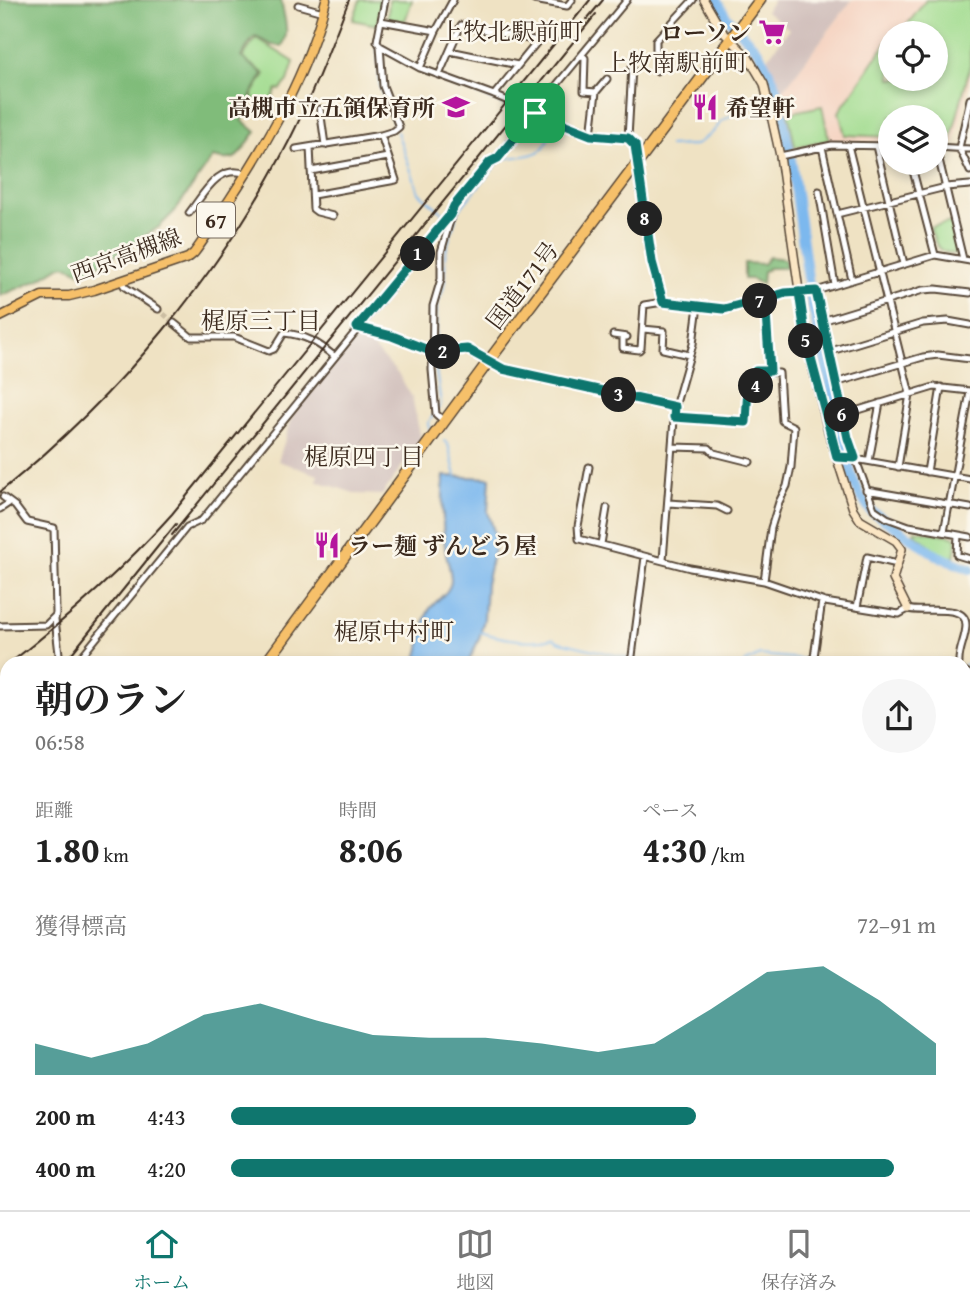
<!DOCTYPE html>
<html lang="ja">
<head>
<meta charset="utf-8">
<style>
  body { margin:0; font-family:"Gentium Book Plus","Noto Serif JP",serif; background:#f6f6f6; color:#222; height:100vh; display:flex; flex-direction:column; font-size:26px; white-space:nowrap }
  * { box-sizing:border-box; margin:0 }
  p { font-size:23px; color:#767676 }
  .icon { flex:none; width:38px; height:38px; fill:none; stroke:currentColor; stroke-width:2; stroke-linecap:round; stroke-linejoin:round }
  .map { position:relative; flex:1; overflow:hidden }
  .panel { position:absolute; left:0px; top:656px; width:971px; height:555px; display:flex; flex-direction:column; background:#fff; border-radius:21px 21px 0 0; box-shadow:0 4px 10px #0003 }
  .panel>* { flex:none }
  .buttons { position:absolute; left:878px; top:21px; display:grid; gap:14px }
  .buttons a { display:grid; place-items:center; width:70px; height:70px; border-radius:50%; background:#fff; box-shadow:0 4px 10px #0003; font-size:35px }
  .pin { position:absolute; display:grid; place-items:center; width:60px; height:60px; color:#fff; margin:-30px; border-radius:14px; box-shadow:0 4px 10px #0006 }
  .km { position:absolute; width:35px; height:35px; margin:-18px; border-radius:50%; background:#222; color:#fff; font-size:19px; line-height:35px; text-align:center }
  .round { display:grid; place-items:center; flex:none; width:74px; height:74px; border-radius:37px; background:#f6f6f6 }
  .summary { display:flex; align-items:center; justify-content:space-between; height:119px; padding:0 35px }
  h1 { font-size:38px; font-weight:700; line-height:52px }
  .stats { display:grid; grid-template-columns:repeat(3,1fr); gap:10px; height:119px; padding:7px 35px }
  .stats div { display:grid; align-content:center }
  .stats b { font-size:35px; font-weight:700 }
  .stats small { font-size:19px; font-weight:400 }
  .stats p { font-size:19px }
  .chart { height:196px; padding:14px 35px }
  .chart p { display:flex; justify-content:space-between }
  .chart svg { width:100%; height:126px; margin-top:7px; fill:#0f766e; opacity:.7 }
  ul { padding:0 35px; list-style:none; font-size:23px }
  li { display:grid; grid-template-columns:112px 84px 1fr; align-items:center; height:52px }
  li i { height:18px; border-radius:9px; background:#0f766e }
  .tab-bar { display:flex; justify-content:space-around; align-items:center; height:98px; border-top:2px solid #e0e0e0; background:#fff; font-size:19px; color:#767676 }
  .tab-bar a { display:grid; justify-items:center; gap:4px }
  .tab-bar .active { color:#0f766e }
  .map>svg:first-child { display:block }
</style>
</head>
<body>
<div class="map">
<svg width="970" height="1210" viewBox="0 0 970 1210">
  <rect width="100%" height="100%" fill="#fbf7ec"/>
  <filter id="ink" filterUnits="userSpaceOnUse"><feTurbulence type="fractalNoise" baseFrequency=".0143" numOctaves="2"/><feDisplacementMap in="SourceGraphic" scale="14" xChannelSelector="R" yChannelSelector="G"/><feConvolveMatrix kernelMatrix="1 2 1 2 8 2 1 2 1" color-interpolation-filters="sRGB"/></filter>
  <filter id="wash" filterUnits="userSpaceOnUse"><feTurbulence type="fractalNoise" baseFrequency=".00686" numOctaves="4" result="noise"/><feDisplacementMap in="SourceGraphic" scale="28" xChannelSelector="R" yChannelSelector="G"/><feGaussianBlur stdDeviation="1.57" result="paint"/><feColorMatrix in="noise" values="0 0 0 0 0 0 0 0 0 0 0 0 0 0 0 0 0 1.4 0 .05"/><feComposite in="paint" operator="in"/></filter>
  <g filter="url(#wash)">
    <rect width="100%" height="100%" fill="#efe2c3"/>
    <path fill="#f5d3c1" fill-rule="evenodd" d="M852,0H970V79L954,144H936V117H891V142L833,140L794,149L780,94ZM891,33H936V79H891Z"/>
    <path fill="#d1c0bc" d="M773,0H852L780,94L776,76L767,59L789,29L766,11Z
      M359,332L399,375L412,397L421,439L382,495L357,494L317,481L318,475L278,461L293,415Z"/>
    <path fill="#a1dc8f" stroke="#6e8356" stroke-width="2" d="M360,0H382L377,25L353,20Z
      M389,0H412L405,21L388,18Z
      M926,0H970V66L951,140L936,139V117H891V137L845,135L839,112L887,42L891,45V79H936V33H901Z
      M256,38L294,62L288,81L280,90L277,89L268,106L251,97L265,74L242,58Z
      M822,106L829,140L795,147L788,113Z
      M952,222L960,254C937,254 936,247 930,227Z
      M915,530L954,536L957,539L954,558L941,554L914,533Z
      M970,764V829L964,840V772Z
      M970,879V1210H807L812,1204H964V896Z"/>
    <path fill="#80bc7a" stroke="#5e734c" stroke-width="2" d="M0,0H281C283,15 291,32 282,46L272,45L256,37L252,39L241,57L263,74L250,97L254,101L242,120L256,132C239,151 242,165 213,157L174,212L159,227L112,257L82,273L65,265L59,267L38,280L0,296Z
      M769,257L785,259L786,268H768L767,270L763,271L762,284L751,279H744V263L763,264Z"/>
    <path fill="#7cb8ee" stroke="#5c7186" stroke-width="2" d="M444,476L490,478L488,512L495,535V545L486,584L484,619L479,639L468,663H415C424,647 420,626 429,610C435,600 451,593 451,580C451,569 446,558 445,547C442,523 442,500 444,476Z
      M102,1204H197L195,1210H123L111,1207L101,1210L100,1208Z"/>
    <g fill="none" stroke-linecap="round" stroke-linejoin="round">
      <path stroke="#7cb8ee" stroke-width="2" d="M377,44L380,88L395,127
        M770,100L779,97
        M397,132L419,193L448,217
        M669,146L696,145L713,132L722,121L739,111L765,102
        M503,159C535,153 546,159 552,124L570,130
        M438,409L441,404L436,371L437,306L445,284V253L458,211L535,118L457,85
        M429,428L428,423L435,413
        M444,441L448,444L456,476
        M480,632C503,639 530,644 553,638L560,642L628,658
        M634,659L642,663
        M744,663L760,655L811,660L810,663
        M964,665L970,663
        M964,1106L970,1093
        M0,1184L7,1181
        M253,1210L256,1204
        M908,1210L912,1204"/>
      <path stroke="#7cb8ee" stroke-width="10" d="M716,0L726,16L758,51L776,85L792,165L811,300L852,477L860,495L871,511L938,556L970,569
        M964,883L970,869
        M0,1188L7,1185
        M803,1210L808,1204"/>
    </g>
  </g>
  <g filter="url(#ink)">
    <g fill="none" stroke-linecap="round" stroke-linejoin="round">
      <path stroke="#cbbda2" stroke-width="5" stroke-dasharray="5 2.5" stroke-linecap="butt" d="M158,309L174,323"/>
      <g stroke="#564637" stroke-width="9">
        <path id="street" d="M534,0L567,6L572,0
          M298,5L323,12
          M381,21L436,31
          M380,46L420,68L494,95L570,127L591,135L628,138L635,145L637,152L638,175L652,262L663,302L724,309L785,293L816,291L935,255L970,261
          M450,51L518,65
          M582,55L585,58L584,91L596,92L591,135
          M420,68L436,31L453,0
          M656,71V40L693,0
          M439,75L461,25L538,41L494,95
          M596,92L607,79
          M970,99L959,148L970,171
          M320,109L325,145
          M381,135L394,131L399,127L383,86L380,46L377,41L385,0
          M628,138L632,67
          M848,145L910,394L898,467
          M876,146L904,264
          M310,147L313,209L317,212L333,216
          M822,147L852,280
          M936,147L963,259
          M936,147L970,149
          M296,149L381,135L396,180L313,195
          M780,156L832,145L891,146
          M911,163L935,255
          M311,171L388,157
          M819,191L835,285
          M189,213C204,194 218,163 246,174
          M837,214L946,187L970,185
          M121,281L125,287L158,309
          M816,291L848,438L874,509L887,518L909,526L970,537
          M765,300L770,371
          M822,321L923,290L936,289L970,293
          M174,323L191,337H234L269,351L274,349L284,333C306,335 318,343 334,356
          M357,327L392,336L433,352L467,349L503,369L675,407
          M643,329L664,331L663,349L689,355
          M613,335L627,337
          M623,337V348L639,350L641,348L644,305L663,302
          M828,352L923,323L948,321L970,325
          M835,383L923,357L938,355L970,359
          M842,415L934,387L970,391
          M674,417L746,422L748,386L756,387V371L779,373L782,421L794,427L791,467L787,486L779,502L771,528L764,581
          M444,421L436,414L432,370L433,306L441,279V252L452,214
          M673,447L709,448L714,453L750,462
          M837,457L855,459L970,479
          M869,461L880,403
          M589,467L578,526L579,539L690,568L764,581L825,602L899,614L908,609C923,614 966,602 966,625C966,638 958,650 959,663
          M927,472L941,387
          M866,490L970,508
          M3,497L15,506L27,522L54,528L56,613L55,619L60,663
          M668,503L717,506L727,511
          M0,509L9,503
          M944,532L970,392
          M958,535L957,555L970,559
          M601,544L607,508
          M663,560L675,407L693,344L698,306
          M857,607L867,557L893,563
          M0,626L46,625L55,616
          M76,663L187,527L202,520L453,212L455,206L490,162L497,157L627,0
          M629,663L632,656L645,557
          M815,663L814,657L822,601
          M964,671L970,674
          M964,738L970,729
          M0,758L7,749
          M964,847L970,836
          M0,1052L7,1055
          M0,1133L7,1121
          M443,1204L452,1210
          M724,1210L729,1204
          M787,1210L792,1204"/>
      </g>
      <g stroke="#564637" stroke-width="10">
        <path id="secondary" d="M704,0L722,31L748,57L764,84L780,156L806,340L828,431L853,509L860,520L896,541L902,549L893,579L908,609"/>
      </g>
      <g stroke="#564637" stroke-width="11">
        <path id="primary" d="M0,317L42,296H69L94,290L188,258L194,253C207,236 218,217 230,199C270,138 308,72 326,0
          M0,1050L7,1040"/>
      </g>
      <g stroke="#564637" stroke-width="13">
        <path id="highway" d="M266,663L488,362L760,0
          M0,974L7,970"/>
      </g>
      <use href="#street" stroke="#fff" stroke-width="5"/>
      <use href="#secondary" stroke="#fbe6c4" stroke-width="7"/>
      <use href="#primary" stroke="#f6c06b" stroke-width="8"/>
      <use href="#highway" stroke="#f6c06b" stroke-width="10"/>
      <path stroke="#3b2a1e" stroke-width="2" d="M587,19L603,0
        M0,492C117,397 220,276 289,141C312,96 330,48 349,0
        M172,535L596,14
        M10,663C68,618 123,569 172,514L590,0
        M64,663L176,524
        M0,675L7,670
        M0,750L7,741"/>
    </g>
  </g>
  <g fill="none" stroke-linecap="round" stroke-linejoin="round" filter="url(#ink)">
    <g stroke="#fff" stroke-width="14">
      <path id="route" d="M535,113L498,158L490,162L454,206L450,215L357,327L392,336L433,352L467,349L503,369L675,407L674,417L746,422L748,386L755,387L756,371H770L765,300L785,293L799,292L806,340L837,457L855,458L848,438L816,291L785,293L724,309L663,302L652,262L635,145L628,138L591,135L535,113"/>
    </g>
    <use href="#route" stroke="#0f766e" stroke-width="9"/>
  </g>
  <defs>
    <g id="supermarket-bare" transform="scale(2.1)"><path d="M-6-5.5h2.5l.6 2H6L4.5 2H-2.5L-4.4-4H-6ZM-1.5 3.2a1.3 1.3 0 1 0 .1 0ZM3 3.2a1.3 1.3 0 1 0 .1 0Z" fill="#b5179e" stroke="#fbf7ec" stroke-width="2.5" paint-order="stroke"/></g>
    <g id="school-bare" transform="scale(2.1)"><path d="M0-5L7-2L0 1L-7-2ZM-4 1L0 2.5L4 1V4Q0 6-4 4Z" fill="#b5179e" stroke="#fbf7ec" stroke-width="2.5" paint-order="stroke"/></g>
    <g id="restaurant-bare" transform="scale(2.1)"><path d="M-5-6h1v4h1v-4h1v4h1v-4h1v5L-1.5 .5V6h-2V.5L-5-1ZM5-6V6H3V1.5H1.5Q1.5-4 5-6Z" fill="#b5179e" stroke="#fbf7ec" stroke-width="2.5" paint-order="stroke"/></g>
  </defs>
  <g fill-rule="evenodd">
    <use href="#supermarket-bare" x="772" y="32"/>
    <use href="#school-bare" x="456" y="107"/>
    <use href="#restaurant-bare" x="705" y="107"/>
    <use href="#restaurant-bare" x="327" y="545"/>
  </g>
  <g text-anchor="middle" dominant-baseline="central" stroke-width="5" stroke-linejoin="round" paint-order="stroke">
    <rect fill="#fbf7ec" stroke="#75685c" stroke-width="2" x="197" y="202.5" width="38" height="35" rx="5"/>
    <g font-size="21" font-weight="bold" fill="#3b2a1e">
      <text x="216" y="220">67</text>
    </g>
    <g font-size="23" font-weight="bold" fill="#3b2a1e" stroke="#fbf7ec" text-anchor="end">
      <text x="751" y="32">ローソン</text>
      <text x="435" y="107">高槻市立五領保育所</text>
      <text x="726" y="107" text-anchor="start">希望軒</text>
      <text x="348" y="545" text-anchor="start">ラー麺 ずんどう屋</text>
    </g>
    <g font-size="23" fill="#3b2a1e" stroke="#fbf7ec">
      <text transform="translate(126 255) rotate(-20)">西京高槻線</text>
      <text transform="translate(522 285) rotate(-53)">国道171号</text>
    </g>
    <g font-size="24" fill="#3b2a1e" stroke="#fbf7ec">
      <text x="511" y="31">上牧北駅前町</text>
      <text x="676" y="62">上牧南駅前町</text>
      <text x="261" y="320">梶原三丁目</text>
      <text x="364" y="456">梶原四丁目</text>
      <text x="394" y="631">梶原中村町</text>
    </g>
  </g>
</svg>
<div class="buttons">
<a><svg class="icon" aria-label="locate" viewBox="0 0 24 24"><circle cx="12" cy="12" r="6"/><path d="M12 2v4M12 18v4M2 12h4M18 12h4"/></svg></a>
<a><svg class="icon" aria-label="layers" viewBox="0 0 24 24"><path d="M12 4l9 5-9 5-9-5zM3 14l9 5 9-5"/></svg></a>
</div>
<div class="pin" style="left:535px;top:113px;background:#1e9e55"><svg class="icon" aria-label="arrive" viewBox="0 0 24 24"><path d="M6 21V4h12l-3 4 3 4H6"/></svg></div>
<b class="km" style="left:418px;top:254px">1</b>
<b class="km" style="left:443px;top:352px">2</b>
<b class="km" style="left:619px;top:395px">3</b>
<b class="km" style="left:756px;top:386px">4</b>
<b class="km" style="left:806px;top:341px">5</b>
<b class="km" style="left:842px;top:415px">6</b>
<b class="km" style="left:760px;top:301px">7</b>
<b class="km" style="left:645px;top:219px">8</b>
<section class="panel">
<div class="summary"><div><h1>朝のラン</h1><p>06:58</p></div><a class="round"><svg class="icon" aria-label="share" viewBox="0 0 24 24"><path d="M12 15V3M7 8l5-5 5 5M5 13v7h14v-7"/></svg></a></div>
<div class="stats">
<div><p>距離</p><b>1.80<small> km</small></b></div>
<div><p>時間</p><b>8:06</b></div>
<div><p>ペース</p><b>4:30<small> /km</small></b></div>
</div>
<div class="chart"><p><span>獲得標高</span>72–91 m</p>
<svg viewBox="0 0 160 44" preserveAspectRatio="none"><path d="M0 44V33L10 38L20 33L30 23L40 19L50 25L60 30L70 31L80 31L90 33L100 36L110 33L120 21L130 8L140 6L150 18L160 33V44z"/></svg>
</div>
<ul>
<li><b>200 m</b>4:43<i style="width:66%"></i></li>
<li><b>400 m</b>4:20<i style="width:94%"></i></li>
</ul>
</section>
</div>
<nav class="tab-bar">
<a class="active"><svg class="icon" aria-label="home" viewBox="0 0 24 24"><path d="M3 11l9-7 9 7M6 9v11h12V9"/></svg>ホーム</a>
<a><svg class="icon" aria-label="map" viewBox="0 0 24 24"><path d="M3 6l6-2 6 2 6-2v14l-6 2-6-2-6 2zM9 4v14M15 6v14"/></svg>地図</a>
<a><svg class="icon" aria-label="saved" viewBox="0 0 24 24"><path d="M7 4h10v16l-5-4-5 4z"/></svg>保存済み</a>
</nav>
</body>
</html>
